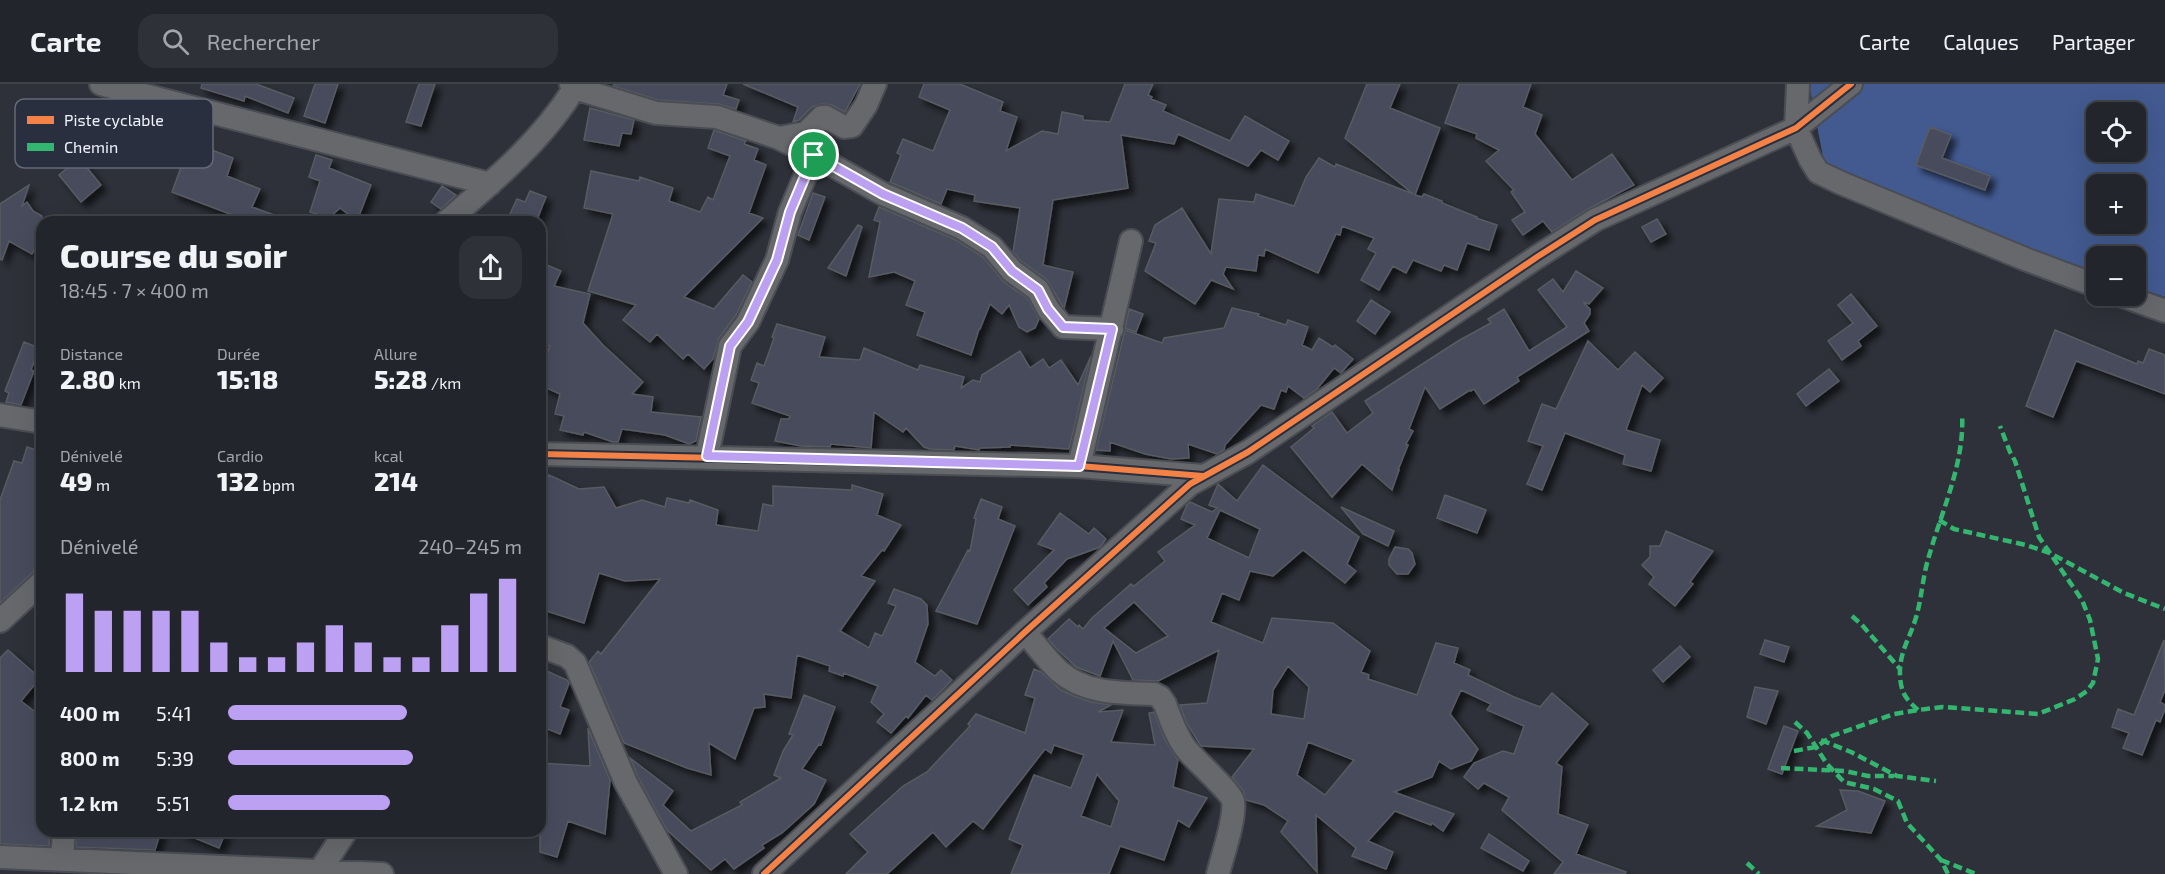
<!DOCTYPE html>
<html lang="fr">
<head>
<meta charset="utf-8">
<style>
  body { margin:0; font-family:"Exo 2",sans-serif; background:#2e3137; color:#f1f3f6; height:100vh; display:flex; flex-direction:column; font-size:22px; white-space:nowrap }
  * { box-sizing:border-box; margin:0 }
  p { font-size:20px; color:#a2a5a9 }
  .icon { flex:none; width:33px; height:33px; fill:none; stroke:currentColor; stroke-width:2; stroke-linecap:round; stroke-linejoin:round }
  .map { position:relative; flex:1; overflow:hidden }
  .drawer { position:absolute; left:36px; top:132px; width:510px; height:621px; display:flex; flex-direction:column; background:#22252b; border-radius:18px; box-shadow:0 6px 24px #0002,0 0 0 2px #3f4247 }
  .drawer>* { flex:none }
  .buttons { position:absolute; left:2086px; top:18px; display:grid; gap:12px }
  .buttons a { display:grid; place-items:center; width:60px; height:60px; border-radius:12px; background:#22252b; box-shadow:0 6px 24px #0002,0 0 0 2px #3f4247; font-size:30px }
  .pin { position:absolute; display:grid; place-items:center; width:51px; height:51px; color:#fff; margin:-26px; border:3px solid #fff; border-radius:50%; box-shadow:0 2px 6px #0007 }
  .round { display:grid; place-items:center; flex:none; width:63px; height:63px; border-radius:18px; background:#2e3137 }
  .head { display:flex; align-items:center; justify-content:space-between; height:102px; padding:0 24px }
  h1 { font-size:33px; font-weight:800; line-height:45px }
  .figures { display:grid; grid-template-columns:repeat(3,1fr); gap:9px; height:102px; padding:6px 24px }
  .figures div { display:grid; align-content:center }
  .figures b { font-size:26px; font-weight:800 }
  .figures small { font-size:16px; font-weight:400 }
  .figures p { font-size:16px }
  .chart { height:168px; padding:12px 24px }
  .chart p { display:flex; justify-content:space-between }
  .chart svg { width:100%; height:108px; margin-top:6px; stroke:#bca0f2; stroke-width:6 }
  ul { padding:0 24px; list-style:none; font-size:20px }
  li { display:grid; grid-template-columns:96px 72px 1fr; align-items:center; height:45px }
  li i { height:15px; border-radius:8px; background:#bca0f2 }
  header { display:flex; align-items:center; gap:36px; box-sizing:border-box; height:84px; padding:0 30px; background:#22252b; border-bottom:2px solid #3f4247 }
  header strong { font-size:28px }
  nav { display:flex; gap:33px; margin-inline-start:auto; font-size:21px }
  .search { width:420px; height:54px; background:#2e3137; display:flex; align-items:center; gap:15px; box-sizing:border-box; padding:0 21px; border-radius:18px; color:#a2a5a9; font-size:22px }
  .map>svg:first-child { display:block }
</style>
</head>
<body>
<header>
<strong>Carte</strong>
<div class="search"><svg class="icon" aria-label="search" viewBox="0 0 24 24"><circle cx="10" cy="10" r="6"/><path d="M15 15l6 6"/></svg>Rechercher</div>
<nav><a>Carte</a><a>Calques</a><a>Partager</a></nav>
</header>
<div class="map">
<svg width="2165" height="790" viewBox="0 0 2165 790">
  <defs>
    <filter id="shadow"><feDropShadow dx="5.5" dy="5.5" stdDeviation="3" flood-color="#0009"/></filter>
  </defs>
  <rect width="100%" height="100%" fill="#2e3139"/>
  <path fill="#425a90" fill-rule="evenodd" d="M1809,0H2165V213L2136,203V172H2097V190L2045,172L1824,78ZM2097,28H2136V68H2097ZM2097,100H2136V140H2097Z"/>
  <path fill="#464c5b" stroke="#585b61" stroke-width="1.5" fill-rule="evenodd" filter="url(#shadow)" d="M202,0H256L294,14L288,29L245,12L244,17L201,4Z
    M315,0H338L325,39L304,32Z
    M419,0H435L421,42L406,38Z
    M614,0H727L723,11L739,16L736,25L718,20L658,16L613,2Z
    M743,0H860L845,28L832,21L822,20L812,23L799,36L793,38L798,23Z
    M924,0H960L1003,18L1000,27L1017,33L1006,67L1042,47L1058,50L1062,28L1083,32V36L1110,38L1125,0H1153L1148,11L1152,13L1151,15L1166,21L1163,27L1230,57L1245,32L1289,57L1278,76L1261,66L1248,82L1178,50L1174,60L1121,51L1128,104L1053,116L1043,181L1073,188L1064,224L1046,195L1021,177L1013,168L1020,124L974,117L975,111L947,105L941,120L890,98L901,71L897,69L903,55L933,67L950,26L919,13Z
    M1367,0H1400L1390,24L1440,44L1415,111L1422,113L1424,110L1442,117V119L1477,133L1476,134L1497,141L1489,166L1467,159L1457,186L1444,181L1441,187L1413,176L1406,189L1393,182L1379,206L1361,196L1376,169L1368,165L1374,154L1342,142L1340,151L1336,150L1318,189L1265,165L1264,172L1258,171L1256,187L1226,183L1223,190L1233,205L1211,196L1195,220L1145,187L1156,159L1149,157L1155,141L1182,124L1211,170L1219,115L1254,118L1256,110L1294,122L1306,93L1319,74L1335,83L1336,80L1413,110L1345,54Z
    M1459,0H1531L1523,23L1542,31L1535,50L1572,96L1612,70L1634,101L1588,125L1552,148L1543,137L1523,151L1512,136L1525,128L1511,108L1514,106L1486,77L1499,66L1476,54L1477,50L1445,39Z
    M590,24L634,36L631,50L622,49L619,62L584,56Z
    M1930,43L1951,51L1942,74L1990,92L1985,106L1916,81Z
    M714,46L746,57L744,60L758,65L754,76L766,81L749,129L763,134L684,213L714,225L743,191L752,198L736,231L719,254L713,275L704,285L688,270L683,275L657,250L650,258L623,236L636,221L588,207L613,130L584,124L591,87L639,97L640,93L673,104L669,117L700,128L708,113L713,116L730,72L708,64Z
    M189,61L208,68L209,65L233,74L227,92L260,105L252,123L288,136L287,138H251L172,108Z
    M316,71L332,76L329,84L371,101L357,137L340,124L329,134L310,128L320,97L309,93Z
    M79,74L101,101L81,118L59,91Z
    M29,101L22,122L27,118L33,127L42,132V152L32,170L9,157L2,176L0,175V120Z
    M442,102L456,111L441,125L431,118Z
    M530,107L546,113L536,138H523L509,132L517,115L525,118Z
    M813,109L825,113L809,156L798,151Z
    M879,123L956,156L983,173L1004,198L1028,215L1039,235L1035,244L1027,248L1019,243L1009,221L1002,230L990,220L980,245H979L971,271L917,251L925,228L906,221L915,197L894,188L869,193L880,138L874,136Z
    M1657,135L1666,150L1651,158L1642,143Z
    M858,141L862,143L846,192L828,184Z
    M540,178L561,187L554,202L590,210L583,239L603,261L643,298L632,310L653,313L651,328L701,333L696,357L689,360L665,351L622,345L618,358H613L584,348L583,351L560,346L564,332L555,330L560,310L540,301V287L550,262L540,260Z
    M1576,187L1603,204L1589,220L1583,218L1590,225V230L1584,239L1589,247L1517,293L1519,297L1484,320L1474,305L1471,307L1470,306L1440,325L1425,303L1409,345L1413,347L1406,360L1408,361L1398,386H1399L1392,406L1362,380L1332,413L1291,363L1314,344L1312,342L1332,328L1347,349L1373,329L1365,317L1458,257L1491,239L1488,235L1504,225L1529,267L1567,243L1538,206L1553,195L1563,208Z
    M1851,210L1877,242L1858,257L1861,262L1842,276L1828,257L1853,239L1838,221Z
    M1371,216L1390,228L1375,250L1357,237Z
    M1232,224L1259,230L1258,232L1286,241L1288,236L1308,243L1302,261L1312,266L1319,254L1333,263L1335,261L1353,275L1341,289L1334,284L1317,305L1304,314L1288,302L1286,308L1281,306L1274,325L1261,321L1225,361L1224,366L1217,370L1188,360L1189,374L1171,375L1145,370L1110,358V367L1096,366L1125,246L1162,259L1164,254L1224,244Z
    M1129,225L1143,230L1136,248L1125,244Z
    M777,240L825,253L819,273L860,276L864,264L918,286L920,281L964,293L961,304L973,296L980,298L982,291L1020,267L1030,284L1043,275L1049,284L1061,276L1078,301L1091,272L1069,365L1010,361V363L980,364L979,366L955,362L954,366L930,365L924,363L906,344L903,348L874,328L871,364L831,360L830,363L801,362L775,357L781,335H789L790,332L752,319L759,299L751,296L757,279L764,282L774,254L772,253Z
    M2055,246L2137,280L2138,277L2143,279L2149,265L2165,271V310L2076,277L2053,333L2026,322Z
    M1588,257L1618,286L1635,268L1663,294L1650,308L1642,301L1626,346L1660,356L1651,387L1623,380L1625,371L1565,349L1542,406L1527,400L1543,362L1528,357L1542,320L1556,325Z
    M24,258L39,264L31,286L34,287L21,321L6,318L9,309L5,307Z
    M1829,285L1839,297L1806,322L1797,310Z
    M27,363L42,368L37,385L42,387V469L33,488L0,519V416L14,377L22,379Z
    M1263,381L1359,453L1347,480L1356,487L1345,499L1303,466L1273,492L1250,487L1239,516L1222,509L1211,538L1263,559L1272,534L1333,539L1370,567L1361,588L1369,591L1368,595L1417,611L1436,559L1458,564L1454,579L1470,586L1468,591L1514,613L1540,623L1552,609L1588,640L1556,679L1562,683L1558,730L1588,741L1576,770L1626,788L1625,790H1554L1563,778L1502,726L1509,713L1484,699L1478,705L1464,693L1474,679L1503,667L1514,670L1524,642L1487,626L1491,620L1461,606L1450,630L1478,665L1471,677L1451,685L1439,677L1432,693L1394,708L1454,730L1443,747L1432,739L1431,741L1395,727L1368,757L1393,768L1386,785L1352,772L1356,764L1316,731L1317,788L1281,748L1288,737L1264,721L1246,716L1243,706L1232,693L1254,665L1201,662L1186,638L1180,621L1207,619L1219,566L1158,597L1133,596L1113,557L1100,592L1076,583L1056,564L1048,555L1069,535L1078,543L1079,541L1083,545L1092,534L1131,500L1134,502L1165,477L1158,468L1195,441L1181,435L1187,421L1190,418L1212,428L1217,424L1209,421L1218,400L1237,417ZM1220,426L1260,445L1249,474L1207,454ZM1134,518L1168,552L1136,569L1104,544ZM1288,582L1309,603L1304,635L1271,630L1273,606ZM1308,658L1354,676L1325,711L1297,691Z
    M549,391L579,405L604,403L616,424L642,416L665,423L667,414L689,419L690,416L718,426L716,441L758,447L763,420L773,422V402L852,406V401L883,410L877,431L901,441L884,467L882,466L861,492L875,497L840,547L869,564L875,549L882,552L896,522L888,519L894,505L921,515L927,521L928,540L915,578L935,592L941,586L952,596L932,616L926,611L908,634L906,632L891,649L877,638L884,630L871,618L878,602L844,589L843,592L829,587L830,582L797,571L791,614L764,610L765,623L754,624L735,675L709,659L711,691L687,684L624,659L589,578L598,567L601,570L660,495L625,497L599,489L584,539L540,525V410Z
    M1445,411L1486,426L1477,449L1437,434Z
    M981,415L1002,423L998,435L1015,442L977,540L936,527L968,466L970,467L976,435L974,434Z
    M1341,423L1394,447L1388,462L1363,450Z
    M1060,429L1089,450L1094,444L1106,455L1100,463L1067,475L1044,499L1047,503L1028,521L1014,506L1054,466L1038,460Z
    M1666,447L1713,467L1690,498L1693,500L1675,522L1649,500L1654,493L1642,481L1650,473V462H1660Z
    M1395,463L1408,465L1412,469L1415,480L1408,490H1397L1389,481V475Z
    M1765,556L1789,563L1784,578L1760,570Z
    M2164,556L2165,606L2160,618L2165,621V625L2160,638L2156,636L2142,671L2123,664L2129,649L2112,643L2118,625L2134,631Z
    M1680,562L1690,573L1663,598L1653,586Z
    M8,566L40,594L21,617L42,633V747H50L49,762L0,760V574Z
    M540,584L567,596L569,599L560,623L569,626L560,650L540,642Z
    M1034,585L1041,588L1061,606L1074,612L1091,618L1111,621L1098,628L1123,626L1111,658L1155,661L1149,629L1154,628L1165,656L1178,676L1173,703L1207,714L1189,743L1178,736L1164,776L1120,762L1109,790H1011L1023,761L1009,755L1034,691L1071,704L1084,671L1054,661L1051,669L1045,665L983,745L973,737L946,763L933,748L887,790H846L868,768L850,750L903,702L927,688L970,642L968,640L976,630L1025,649L1035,614L1025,611ZM1097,690L1119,717L1111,743L1081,732Z
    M1755,603L1778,607L1766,640L1747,633Z
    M804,611L835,623L821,661L819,660L802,685L826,696L814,720L782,749L762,761L764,764L734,785L725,775L711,786L667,746L638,693L630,674L673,707L663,721L691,747L742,721L740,718L781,694L774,691L783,667L793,651L789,650Z
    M1784,642L1798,647L1782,690L1768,685Z
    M588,644L610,696L605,750L568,737L557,773L540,768V679L590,682Z
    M1840,706L1858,707L1885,717L1871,749L1817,742L1847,726Z
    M77,747H161L155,766L76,763Z
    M178,747H226L219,764Z
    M1489,750L1529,777L1523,787L1481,764Z"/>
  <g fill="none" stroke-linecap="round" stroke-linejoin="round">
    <g stroke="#4a4d54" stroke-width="26">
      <path id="minor" d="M101,0L490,100
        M571,0L575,4L656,29L717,33L779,54L814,71L883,110L962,144L992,163L1012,187L1038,206L1048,225L1063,243L1112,245
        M1798,0L1796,44L1810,75L1818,88L1841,99L2025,175L2097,202
        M779,54L806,49L822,33H826L844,43L852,42L866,21L875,0
        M446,138C494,97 544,55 577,0
        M2123,212L2165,227
        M0,331L42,338
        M540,370L1079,382L1203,392
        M707,372L730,262L748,238L777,176L790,128L814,71
        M1079,382L1131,157
        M0,537L42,498
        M1025,548C1036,561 1047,576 1059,587C1085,610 1121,609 1154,610L1160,613L1165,620C1170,634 1177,654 1187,666C1195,676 1231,708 1233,717C1236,734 1222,773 1218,790
        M540,562L567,572L575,579L626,699L676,790
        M0,773L382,790
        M62,775L64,747
        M319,788L346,747
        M764,790L1025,548L1190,400L1248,368L1537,173L1595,136L1796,44L1851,0"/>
    </g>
    <use href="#minor" stroke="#67686b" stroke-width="22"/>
    <path stroke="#33b770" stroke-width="4.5" stroke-dasharray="9 4.5" stroke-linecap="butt" d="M1939,436L1954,445L2026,461L2050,469L2124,509L2165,525
      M1852,532L1862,541L1900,585
      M1918,626C1905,614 1901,609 1900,591C1899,567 1911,553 1917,530C1922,511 1923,491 1929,472C1942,426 1965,378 1962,330
      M1795,638L1807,649L1827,680L1844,698L1874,705L1898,717L1907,739L1941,776L1948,790
      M1821,656L1851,668L1897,692L1936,697
      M1794,667L1816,663L1832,652L1894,630L1918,626L1943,623L2038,630L2075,615L2087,607L2093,599L2098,575L2090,536L2082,516L2039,453L2015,377L2010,368L2000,342
      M1781,684L1845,687L1868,692H1894
      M1941,776L1976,790
      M1747,779L1759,790"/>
    <g stroke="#292f3e" stroke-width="10">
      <path id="cycleway" d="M540,370L1079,382L1203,392
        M764,790L1025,548L1190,400L1248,368L1537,173L1595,136L1796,44L1851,0"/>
    </g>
    <use href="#cycleway" stroke="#f48246" stroke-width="6"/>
  </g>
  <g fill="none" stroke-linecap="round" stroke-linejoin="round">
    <g stroke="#fff" stroke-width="12">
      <path id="route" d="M814,71L883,110L962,144L992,163L1012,187L1038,206L1048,225L1063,243L1112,245L1079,382L707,372L730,262L748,238L777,176L790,128Z"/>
    </g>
    <use href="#route" stroke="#bca0f2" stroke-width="8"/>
  </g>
  <rect x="15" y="15" width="198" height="69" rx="9" fill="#292f3e" stroke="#646a77" stroke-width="1.5"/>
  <rect x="27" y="32" width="27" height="8" fill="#f48246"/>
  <rect x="27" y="59" width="27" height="8" fill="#33b770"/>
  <g font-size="16" fill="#eef3fd">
    <text x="64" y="42">Piste cyclable</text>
    <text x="64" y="69">Chemin</text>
  </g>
</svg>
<div class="buttons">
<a><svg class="icon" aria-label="locate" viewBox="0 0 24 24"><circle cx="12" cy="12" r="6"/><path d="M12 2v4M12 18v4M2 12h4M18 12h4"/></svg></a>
<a>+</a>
<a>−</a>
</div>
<div class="pin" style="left:814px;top:71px;background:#1e9e55"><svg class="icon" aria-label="arrive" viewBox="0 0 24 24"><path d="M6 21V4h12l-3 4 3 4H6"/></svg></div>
<section class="drawer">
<div class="head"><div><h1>Course du soir</h1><p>18:45 · 7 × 400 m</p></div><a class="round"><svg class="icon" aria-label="share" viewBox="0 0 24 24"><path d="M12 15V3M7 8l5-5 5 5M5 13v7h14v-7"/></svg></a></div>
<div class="figures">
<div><p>Distance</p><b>2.80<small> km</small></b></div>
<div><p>Durée</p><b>15:18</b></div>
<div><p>Allure</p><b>5:28<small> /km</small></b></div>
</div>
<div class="figures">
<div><p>Dénivelé</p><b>49<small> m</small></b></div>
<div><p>Cardio</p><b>132<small> bpm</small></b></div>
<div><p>kcal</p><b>214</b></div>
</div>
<div class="chart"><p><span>Dénivelé</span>240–245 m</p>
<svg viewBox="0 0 160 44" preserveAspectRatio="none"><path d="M5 44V12M15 44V19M25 44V19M35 44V19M45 44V19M55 44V32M65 44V38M75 44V38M85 44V32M95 44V25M105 44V32M115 44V38M125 44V38M135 44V25M145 44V12M155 44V6"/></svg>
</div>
<ul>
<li><b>400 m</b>5:41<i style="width:61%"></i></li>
<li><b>800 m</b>5:39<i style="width:63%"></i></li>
<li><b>1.2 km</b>5:51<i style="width:55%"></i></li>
</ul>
</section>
</div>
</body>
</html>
